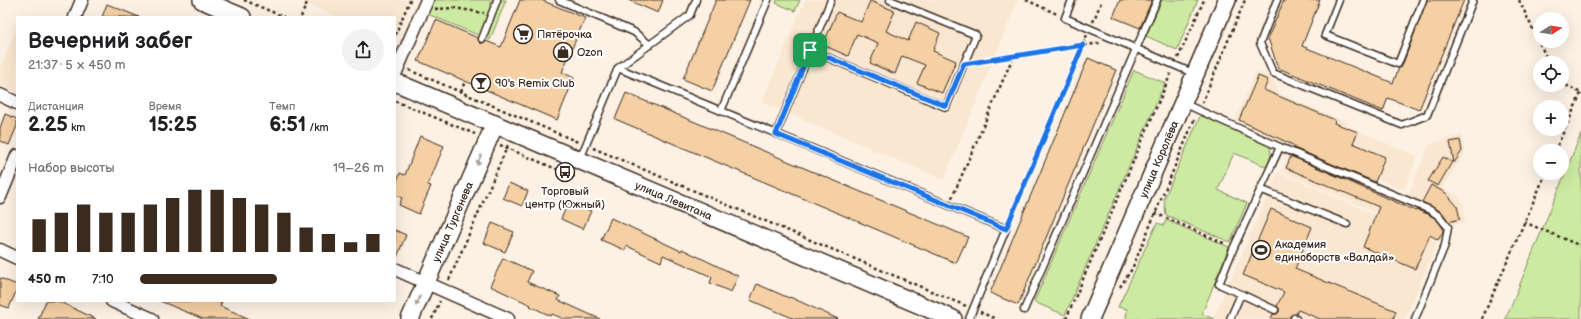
<!DOCTYPE html>
<html lang="ru">
<head>
<meta charset="utf-8">
<style>
  body { margin:0; font-family:"Balsamiq Sans",sans-serif; background:#f2f2f2; color:#202124; height:100vh; display:flex; flex-direction:column; font-size:15px; white-space:nowrap }
  * { box-sizing:border-box; margin:0 }
  p { font-size:13px; color:#757577 }
  .icon { flex:none; width:22px; height:22px; fill:none; stroke:currentColor; stroke-width:2; stroke-linecap:round; stroke-linejoin:round }
  .map { position:relative; flex:1; overflow:hidden }
  .panel { position:absolute; left:16px; top:16px; width:380px; height:286px; display:flex; flex-direction:column; background:#fff; border-radius:0px; box-shadow:0 4px 16px #0002 }
  .panel>* { flex:none }
  .needle { width:26px; rotate:78deg }
  .fabs { position:absolute; left:1533px; top:12px; display:grid; gap:8px }
  .fabs a { display:grid; place-items:center; width:36px; height:36px; border-radius:50%; background:#fff; box-shadow:0 4px 16px #0002; font-size:20px }
  .pin { position:absolute; display:grid; place-items:center; width:34px; height:34px; color:#fff; margin:-17px; border-radius:8px; box-shadow:0 2px 6px #0006 }
  .round { display:grid; place-items:center; flex:none; width:42px; height:42px; border-radius:21px; background:#f2f2f2 }
  .summary { display:flex; align-items:center; justify-content:space-between; height:68px; padding:0 12px }
  h1 { font-size:22px; font-weight:700; line-height:30px }
  .metrics { display:grid; grid-template-columns:repeat(3,1fr); gap:6px; height:68px; padding:4px 12px }
  .metrics div { display:grid; align-content:center }
  .metrics b { font-size:20px; font-weight:700 }
  .metrics small { font-size:11px; font-weight:400 }
  .metrics p { font-size:11px }
  .chart { height:112px; padding:8px 12px }
  .chart p { display:flex; justify-content:space-between }
  .chart svg { width:100%; height:72px; margin-top:4px; stroke:#3b2a1e; stroke-width:6 }
  ul { padding:0 12px; list-style:none; font-size:13px }
  li { display:grid; grid-template-columns:64px 48px 1fr; align-items:center; height:30px }
  li i { height:10px; border-radius:5px; background:#3b2a1e }
  .map>svg:first-child { display:block }
</style>
</head>
<body>
<div class="map">
<svg width="1581" height="319" viewBox="0 0 1581 319">
  <rect width="100%" height="100%" fill="#fcf1e4"/>
  <filter id="ink" filterUnits="userSpaceOnUse"><feTurbulence type="fractalNoise" baseFrequency=".025" numOctaves="2"/><feDisplacementMap in="SourceGraphic" scale="8" xChannelSelector="R" yChannelSelector="G"/><feConvolveMatrix kernelMatrix="1 2 1 2 8 2 1 2 1" color-interpolation-filters="sRGB"/></filter>
  <g filter="url(#ink)">
    <path fill="#fae7d1" d="M297,0H408L395,31V17H337Z
      M805,0H1018L944,180L762,102Z
      M17,27V92L0,85V68Z
      M1256,72L1271,77L1280,94L1348,123L1332,163L1273,139L1235,120Z
      M1348,127L1417,156L1404,190L1335,160Z
      M1462,135L1465,153L1442,189L1459,196L1463,204L1466,223L1450,225L1443,213L1407,197L1430,144Z
      M1289,155L1410,206L1430,217L1446,230L1440,242L1419,231L1281,171Z
      M1278,172L1437,242L1405,319H1213Z"/>
    <path fill="#cceaa1" stroke="#848a60" d="M425,0H506L490,40L420,11Z
      M777,0H800L795,11L776,3Z
      M1162,0H1198L1177,50L1146,36Z
      M1134,70L1165,83L1065,315L1034,302Z
      M1201,114L1270,146L1271,155L1267,167L1234,153L1218,190L1247,203L1230,242L1166,215L1164,199Z
      M1581,134V319H1505L1511,306Z
      M1166,220L1229,247L1202,314L1214,319H1126L1127,309L1118,307L1157,223L1164,225Z"/>
    <path fill="#f4d0a4" stroke="#3b2a1e" d="M520,0H541L585,18L562,72L574,78L557,120L418,61L436,20L478,38L480,43H483L486,41L501,47Z
      M628,0H663L658,13Z
      M716,0H750L712,91L683,79Z
      M1120,0H1152L1140,28L1113,17Z
      M1284,0H1320L1302,46L1393,83L1399,68L1402,66L1427,0H1464L1419,110L1388,98L1383,111L1278,68L1268,38Z
      M870,1L895,11L886,31L908,41L916,22L940,33L933,51L956,61L942,93L917,83L925,65L902,56L895,74L870,63L878,43L857,34L848,56L823,45L837,12L861,22Z
      M107,4L139,17H102Z
      M1088,58L1116,70L1018,305L990,293Z
      M1258,76L1268,80L1264,90L1335,120L1334,123L1358,132L1353,143L1385,157L1375,182L1294,148L1295,146L1239,120Z
      M626,93L968,237L956,263L615,119Z
      M5,114L17,119V126L9,145L0,141V128Z
      M420,136L444,146L428,185L431,186L419,214L399,205L402,198L395,195V186L400,173L405,175Z
      M1460,140L1462,151L1454,163L1450,142Z
      M1291,156L1416,211L1417,210L1428,214L1436,219L1443,228V232L1438,240L1430,235L1415,269L1363,247L1379,207L1286,168Z
      M1443,157L1452,162L1438,186L1428,181Z
      M509,183L528,191L522,206L503,198Z
      M1431,185L1446,193L1457,206L1460,219L1449,222L1442,212L1422,202Z
      M569,201L591,211L583,229L561,219Z
      M1271,209L1312,227L1295,269L1396,311L1393,319H1320L1298,310L1296,314L1290,316V319H1271L1273,314H1277L1279,312V308L1277,306L1284,292L1243,275Z
      M611,218L681,251L682,249L738,276L731,292L710,283L712,277L663,255L661,262L627,246L625,250L601,240Z
      M492,223L514,232L505,252L484,243Z
      M395,230L406,235L395,262Z
      M503,258L532,271L527,282L560,296L558,300L600,319H564L552,314L551,316L530,306L531,305L490,286Z
      M0,278L17,285V289L9,308L0,305Z
      M757,284L789,298L790,297L838,319H795L771,309L750,300Z
      M46,301H58L96,319H38Z
      M160,301H222L220,306L250,319H203Z"/>
    <g fill="none" stroke-linecap="round" stroke-linejoin="round">
      <g stroke="#3b2a1e" stroke-width="9">
        <path id="lane" d="M559,0L634,32L650,45
          M1072,0L1065,18L1195,74
          M1277,0L1260,43L1273,73L1402,125L1427,115L1473,0
          M1339,0L1325,35L1398,64L1423,0
          M482,39L497,0
          M810,50L946,107L976,35L890,0
          M618,68L1006,229L969,319
          M1183,103L1280,147L1430,210L1439,216L1448,227L1445,245L1415,319
          M721,111L768,0
          M776,134L831,0
          M580,159L618,68L690,15L696,0
          M1260,189L1347,224
          M1241,294L1275,310
          M1024,310L1157,0
          M1294,318L1296,319
          M1230,319L1241,294L1219,284L1234,247L1280,147"/>
      </g>
      <g stroke="#3b2a1e" stroke-width="15">
        <path id="street" d="M75,17L82,0
          M395,74L427,0
          M0,95L17,103
          M0,197L17,156
          M0,250L17,258
          M395,269L508,319
          M112,301L152,319"/>
      </g>
      <g stroke="#3b2a1e" stroke-width="20">
        <g id="secondary">
          <path d="M202,0L242,17"/>
          <path id="s1" d="M395,82L953,319"/>
          <path id="s2" d="M410,319L495,124"/>
          <path id="s3" d="M1090,319L1227,0"/>
        </g>
      </g>
      <path stroke="#3b2a1e" stroke-width="2.5" stroke-dasharray="3 3" stroke-linecap="butt" d="M244,0L284,17
        M1026,0L1057,14
        M1519,0L1549,63
        M435,9L454,8L484,13
        M301,17L308,0
        M1093,22L1102,0
        M395,35L410,0
        M1178,58L1204,0
        M972,63L1100,43
        M409,70L578,142
        M1562,81L1564,84L1581,93
        M461,92L465,81
        M395,101L475,134
        M1202,103L1245,0
        M500,145L575,177
        M593,148L966,306
        M1555,151L1581,93
        M952,198L1013,57
        M1155,213L1226,244
        M1010,221L1087,35
        M1524,222L1581,246
        M449,280L508,145
        M1120,287L1132,269L1195,118
        M980,312L996,319
        M432,319L440,301
        M1066,319L1171,73
        M1482,319L1546,173"/>
      <use href="#lane" stroke="#fff" stroke-width="6"/>
      <use href="#street" stroke="#fff" stroke-width="12"/>
      <use href="#secondary" stroke="#fff" stroke-width="17"/>
    </g>
    <defs><path id="oneway-solid" d="M-6-.8H1V-3.2L6.5 0L1 3.2V.8H-6Z"/></defs>
    <g fill="#a79f9a">
      <use href="#oneway-solid" transform="translate(479 160) rotate(113)"/>
      <use href="#oneway-solid" transform="translate(418 301) rotate(114)"/>
    </g>
  </g>
  <g fill="none" stroke-linecap="round" stroke-linejoin="round" filter="url(#ink)">
    <g stroke="#fff" stroke-width="8">
      <path id="route" d="M1083,45L1006,229L776,134L810,50L946,106L964,64Z"/>
    </g>
    <use href="#route" stroke="#1a73e8" stroke-width="5"/>
  </g>
  <defs>
    <g id="supermarket-ring" transform="scale(1)"><circle r="9.5" fill="#fff" stroke="#3b2a1e" stroke-width="1.5"/><path d="M-6-5.5h2.5l.6 2H6L4.5 2H-2.5L-4.4-4H-6ZM-1.5 3.2a1.3 1.3 0 1 0 .1 0ZM3 3.2a1.3 1.3 0 1 0 .1 0Z" fill="#3b2a1e"/></g>
    <g id="shop-ring" transform="scale(1)"><circle r="9.5" fill="#fff" stroke="#3b2a1e" stroke-width="1.5"/><path d="M-5-2.5h2.3a2.7 3.5 0 0 1 5.4 0H5L5.5 6h-11ZM-1.5-2.5h3a1.5 2.3 0 0 0-3 0Z" fill="#3b2a1e"/></g>
    <g id="bar-ring" transform="scale(1)"><circle r="9.5" fill="#fff" stroke="#3b2a1e" stroke-width="1.5"/><path d="M-6-5H6L.8 .8V4.5H3.5V6h-7V4.5H-.8V.8Z" fill="#3b2a1e"/></g>
    <g id="bus-ring" transform="scale(1)"><circle r="9.5" fill="#fff" stroke="#3b2a1e" stroke-width="1.5"/><path d="M-5-6H5V4H4V6H2V4H-2V6H-4V4H-5ZM-3.5-4V0h7V-4ZM-3.5 1.2v1.5H-2V1.2ZM2 1.2v1.5H3.5V1.2Z" fill="#3b2a1e"/></g>
    <g id="stadium-ring" transform="scale(1)"><circle r="9.5" fill="#fff" stroke="#3b2a1e" stroke-width="1.5"/><path d="M0-5a6.5 5 0 1 0 0 10a6.5 5 0 1 0 0-10ZM-3.5-1.8h7v3.6h-7Z" fill="#3b2a1e"/></g>
  </defs>
  <g fill-rule="evenodd">
    <use href="#supermarket-ring" x="523" y="34"/>
    <use href="#shop-ring" x="563" y="52"/>
    <use href="#bar-ring" x="481" y="83"/>
    <use href="#bus-ring" x="565" y="172"/>
    <use href="#stadium-ring" x="1261" y="250"/>
  </g>
  <g text-anchor="middle" dominant-baseline="central" stroke-width="4" stroke-linejoin="round" paint-order="stroke">
    <g font-size="11" fill="#3b2a1e" stroke="#fff" text-anchor="start">
      <text x="537" y="34">Пятёрочка</text>
      <text x="577" y="52">Ozon</text>
      <text x="495" y="83">90's Remix Club</text>
      <text x="565" y="191" text-anchor="middle">Торговый<tspan x="565" dy="13">центр (Южный)</tspan></text>
      <text x="1275" y="244">Академия<tspan x="1275" dy="13">единоборств «Валдай»</tspan></text>
    </g>
    <g font-size="11" fill="#3b2a1e" stroke="#fff">
      <text stroke="none"><textPath href="#s3" startOffset="174">улица Королёва</textPath></text>
      <text stroke="none"><textPath href="#s1" startOffset="303">улица Левитана</textPath></text>
      <text stroke="none"><textPath href="#s2" startOffset="106">улица Тургенева</textPath></text>
    </g>
  </g>
</svg>
<div class="fabs">
<a><svg class="needle" viewBox="-14 -14 28 28"><path d="M0-13l5 13h-10z" fill="#e53935"/><path d="M0 13l5-13h-10z" fill="#757577"/></svg></a>
<a><svg class="icon" aria-label="locate" viewBox="0 0 24 24"><circle cx="12" cy="12" r="6"/><path d="M12 2v4M12 18v4M2 12h4M18 12h4"/></svg></a>
<a>+</a>
<a>−</a>
</div>
<div class="pin" style="left:810px;top:50px;background:#1e9e55"><svg class="icon" aria-label="arrive" viewBox="0 0 24 24"><path d="M6 21V4h12l-3 4 3 4H6"/></svg></div>
<section class="panel">
<div class="summary"><div><h1>Вечерний забег</h1><p>21:37 · 5 × 450 m</p></div><a class="round"><svg class="icon" aria-label="share" viewBox="0 0 24 24"><path d="M12 15V3M7 8l5-5 5 5M5 13v7h14v-7"/></svg></a></div>
<div class="metrics">
<div><p>Дистанция</p><b>2.25<small> km</small></b></div>
<div><p>Время</p><b>15:25</b></div>
<div><p>Темп</p><b>6:51<small> /km</small></b></div>
</div>
<div class="chart"><p><span>Набор высоты</span>19–26 m</p>
<svg viewBox="0 0 160 44" preserveAspectRatio="none"><path d="M5 44V24M15 44V20M25 44V15M35 44V20M45 44V20M55 44V15M65 44V11M75 44V6M85 44V6M95 44V11M105 44V15M115 44V20M125 44V29M135 44V33M145 44V38M155 44V33"/></svg>
</div>
<ul>
<li><b>450 m</b>7:10<i style="width:56%"></i></li>
</ul>
</section>
</div>
</body>
</html>
